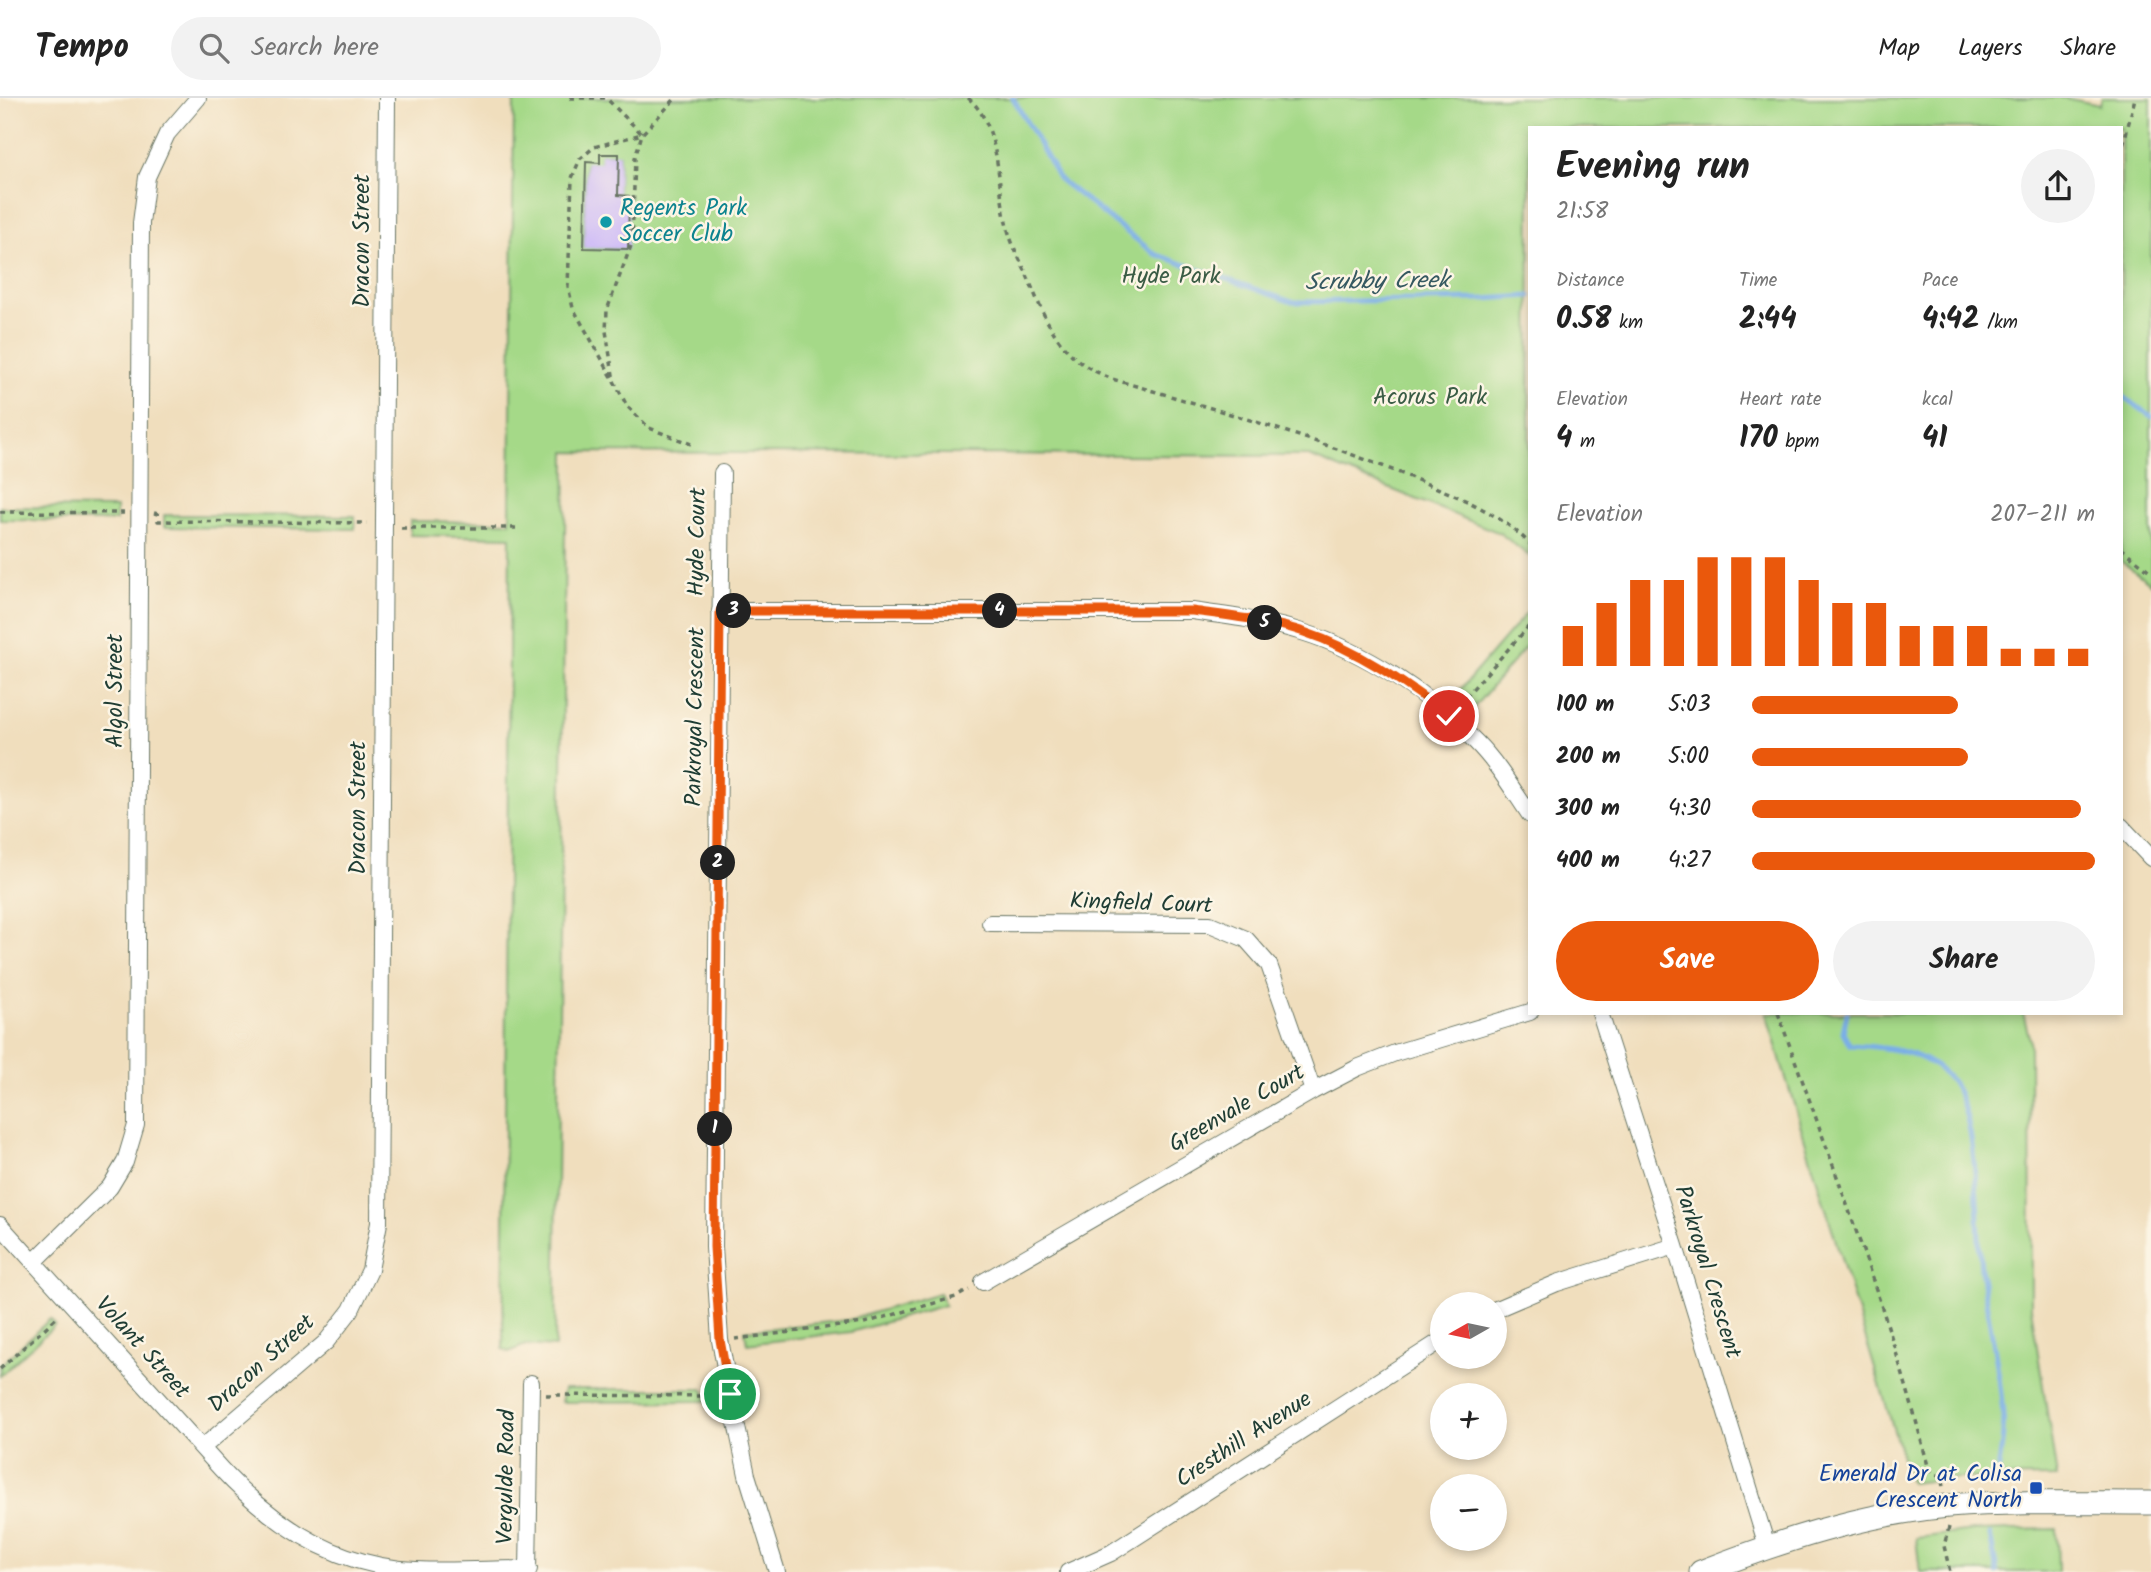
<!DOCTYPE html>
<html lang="en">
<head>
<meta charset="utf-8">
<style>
  body { margin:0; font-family:Kalam,sans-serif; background:#f2f2f2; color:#222; height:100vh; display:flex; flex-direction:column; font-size:26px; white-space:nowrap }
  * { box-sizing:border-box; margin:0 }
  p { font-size:23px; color:#767676 }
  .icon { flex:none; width:38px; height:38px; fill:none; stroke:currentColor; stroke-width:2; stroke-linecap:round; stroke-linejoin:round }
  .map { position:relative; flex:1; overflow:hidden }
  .side { position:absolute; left:1528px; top:28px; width:595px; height:889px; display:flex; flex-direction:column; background:#fff; border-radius:0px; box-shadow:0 4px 10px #0003 }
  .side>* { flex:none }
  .needle { width:46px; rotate:261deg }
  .tools { position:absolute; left:1430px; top:1194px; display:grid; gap:14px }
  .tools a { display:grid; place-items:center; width:77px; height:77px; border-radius:50%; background:#fff; box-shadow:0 4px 10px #0003; font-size:35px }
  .pin { position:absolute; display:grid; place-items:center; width:60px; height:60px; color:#fff; margin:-30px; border:4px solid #fff; border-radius:50%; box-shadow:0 2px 7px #0007 }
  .km { position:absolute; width:35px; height:35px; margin:-18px; border-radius:50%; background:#222; color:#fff; font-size:19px; line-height:35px; text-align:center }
  .round { display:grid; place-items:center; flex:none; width:74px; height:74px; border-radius:37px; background:#f2f2f2 }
  .summary { display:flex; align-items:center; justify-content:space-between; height:119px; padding:0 28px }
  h1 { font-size:38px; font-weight:700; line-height:52px }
  .figures { display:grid; grid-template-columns:repeat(3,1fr); gap:10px; height:119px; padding:7px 28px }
  .figures div { display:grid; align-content:center }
  .figures b { font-size:30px; font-weight:700 }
  .figures small { font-size:19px; font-weight:400 }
  .figures p { font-size:19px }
  .chart { height:196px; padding:14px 28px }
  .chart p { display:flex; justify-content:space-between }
  .chart svg { width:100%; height:126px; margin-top:7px; stroke:#ea580c; stroke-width:6 }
  .primary-button { display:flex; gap:14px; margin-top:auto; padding:14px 28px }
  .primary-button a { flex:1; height:80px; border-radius:42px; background:#ea580c; color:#fff; font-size:28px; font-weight:700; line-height:80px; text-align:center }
  .primary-button a+a { background:#f2f2f2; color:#222 }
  ul { padding:0 28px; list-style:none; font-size:23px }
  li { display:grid; grid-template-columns:112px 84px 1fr; align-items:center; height:52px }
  li i { height:18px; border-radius:9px; background:#ea580c }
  header { display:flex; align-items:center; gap:42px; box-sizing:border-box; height:98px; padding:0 35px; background:#fff; border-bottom:2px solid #e0e0e0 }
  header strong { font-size:33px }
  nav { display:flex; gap:38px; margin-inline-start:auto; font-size:24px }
  .search { width:490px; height:63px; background:#f2f2f2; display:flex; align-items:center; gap:18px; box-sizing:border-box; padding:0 24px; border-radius:38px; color:#767676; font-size:26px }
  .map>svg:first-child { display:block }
</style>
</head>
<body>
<header>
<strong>Tempo</strong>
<div class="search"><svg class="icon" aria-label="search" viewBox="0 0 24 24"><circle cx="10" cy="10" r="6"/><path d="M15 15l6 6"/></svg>Search here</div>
<nav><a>Map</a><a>Layers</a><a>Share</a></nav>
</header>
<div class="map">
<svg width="2151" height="1474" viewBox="0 0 2151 1474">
  <rect width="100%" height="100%" fill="#fcf5e5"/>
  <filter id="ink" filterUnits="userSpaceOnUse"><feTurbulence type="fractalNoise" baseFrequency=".0143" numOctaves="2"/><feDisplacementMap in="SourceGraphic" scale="14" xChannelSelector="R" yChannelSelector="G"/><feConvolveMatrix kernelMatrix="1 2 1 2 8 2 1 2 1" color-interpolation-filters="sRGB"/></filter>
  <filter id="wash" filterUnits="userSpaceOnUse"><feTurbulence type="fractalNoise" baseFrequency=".00686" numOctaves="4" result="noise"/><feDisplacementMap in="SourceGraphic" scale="28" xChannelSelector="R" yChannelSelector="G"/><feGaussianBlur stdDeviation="1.57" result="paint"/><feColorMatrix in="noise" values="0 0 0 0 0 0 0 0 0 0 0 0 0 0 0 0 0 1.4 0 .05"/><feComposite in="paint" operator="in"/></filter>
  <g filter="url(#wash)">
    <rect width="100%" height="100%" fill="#f0debd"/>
    <path fill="#a5d988" stroke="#628b5e" stroke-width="2" fill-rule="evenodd" d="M514,0H2065L2100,7L2102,0H2151V486L2121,463V30H1530L1529,458L1500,435L1309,358L566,354L555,1249L525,1247L509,1254L503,1251L510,439L410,437V423L510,424ZM601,56H619L618,97L629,98L627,151L584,149L586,65H600Z
      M0,409L116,410V423L0,422Z
      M164,417L355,418V431L164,429Z
      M1529,512V545L1469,615L1453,600Z
      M1766,915H2023L2030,943L2031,1210L2057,1379L1959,1380L1910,1385Z
      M939,1195L945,1207L851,1234L747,1246L745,1233L849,1222Z
      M50,1221L55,1227L0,1278V1268Z
      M564,1291H703L707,1303L561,1304Z
      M2057,1431L2058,1474H1920L1916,1440L1973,1433Z"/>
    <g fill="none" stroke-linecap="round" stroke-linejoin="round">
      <path stroke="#79aee7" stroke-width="5" d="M1013,0L1060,82L1155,156L1292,204L1483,201L1530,198
        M2121,297L2151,318
        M1847,915L1843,934L1850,947C1887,949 1926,952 1951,983C1980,1021 1976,1122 1981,1170C1987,1219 2000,1268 2003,1317C2005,1336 2000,1357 1998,1375
        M1990,1437L1997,1474"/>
    </g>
    <g id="blocks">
      <path fill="#c6b1fa" d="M600,56H619L618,97L629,98L628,151L584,150L586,64L600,65Z"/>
    </g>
  </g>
  <g filter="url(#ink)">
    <use href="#blocks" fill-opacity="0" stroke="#687564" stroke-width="2"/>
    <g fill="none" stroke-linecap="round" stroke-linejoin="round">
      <g stroke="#687564" stroke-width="18">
        <path id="street" d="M722,375L714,1149L720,1242L730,1296L747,1377L777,1474
          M720,513H1192C1229,518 1266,523 1302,534C1365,553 1431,597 1476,644C1497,665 1513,692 1530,717
          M2121,728L2151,760
          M990,825L1210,826L1246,841L1269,867L1313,993
          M1600,915L1675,1148L1767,1448
          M0,1127L221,1371C273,1427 336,1469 416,1472C453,1474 491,1471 529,1471
          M34,1164L110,1089L125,1064L136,1027L141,125L147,79L167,36L198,0
          M983,1184L1313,993L1357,970L1395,955L1530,914
          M1494,1212L1557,1185L1675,1148
          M202,1350L326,1244L351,1212L370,1172L379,1125L387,0
          M528,1474L531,1285
          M1068,1474L1111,1455L1442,1242"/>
      </g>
      <g stroke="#687564" stroke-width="25">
        <path id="secondary" d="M1701,1474C1780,1443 1862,1416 1948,1408C2015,1403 2083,1405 2151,1405"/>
      </g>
      <path stroke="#687564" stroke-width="3.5" stroke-dasharray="5 5" stroke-linecap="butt" d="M570,0H606L642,36L635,60L632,145L607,212L606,233L614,283L627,308L649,330L691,346
        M968,0C1003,29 996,92 1008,132C1012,147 1020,162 1027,177C1040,209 1053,245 1083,266C1092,272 1103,277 1112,281C1212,310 1309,338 1405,377C1449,395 1496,411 1530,446
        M2121,56L2135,0
        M612,279L573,210L568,188L572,80L580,61L594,49L642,36L676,0
        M0,414L124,415
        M154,415L158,416V423L367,425
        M401,430H516
        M2121,450L2151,474
        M1459,606L1530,527
        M1778,915C1832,1066 1890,1216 1929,1372L1942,1380L1943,1391
        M735,1241L864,1225L956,1199L969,1192
        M0,1271L56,1220
        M546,1297L712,1298
        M1949,1429L1944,1448L1950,1474"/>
      <use href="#street" stroke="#fff" stroke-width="16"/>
      <use href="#secondary" stroke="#fff" stroke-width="23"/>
    </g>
  </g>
  <g fill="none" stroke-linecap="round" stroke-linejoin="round" filter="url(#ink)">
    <g stroke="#fff" stroke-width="14">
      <path id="route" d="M730,1296L720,1242L714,1149L720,513H1192C1230,518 1268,522 1304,534C1358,552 1404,584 1449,618"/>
    </g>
    <use href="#route" stroke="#ea580c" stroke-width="9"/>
  </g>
  <circle fill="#0f9aa8" stroke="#fcf5e5" stroke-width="2.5" cx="606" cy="124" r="7"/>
  <rect fill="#1a4fb4" stroke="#fcf5e5" stroke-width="2.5" x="2029" y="1383" width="14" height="14" rx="3.5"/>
  <g text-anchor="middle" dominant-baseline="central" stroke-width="5" stroke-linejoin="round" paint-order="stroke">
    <g font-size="23" fill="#0d838f" stroke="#fcf5e5" text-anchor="start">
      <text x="620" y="111">Regents Park<tspan x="620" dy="26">Soccer Club</tspan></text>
    </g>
    <g font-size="23" fill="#1f3d34" stroke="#fcf5e5">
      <text transform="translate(363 143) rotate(-90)">Dracon Street</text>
      <text transform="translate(698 444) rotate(-89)">Hyde Court</text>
      <text transform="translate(116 593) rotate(-90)">Algol Street</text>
      <text transform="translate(696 619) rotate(-89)">Parkroyal Crescent</text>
      <text transform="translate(359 710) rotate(-90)">Dracon Street</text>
      <text transform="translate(1141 806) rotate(2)">Kingfield Court</text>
      <text transform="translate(1237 1011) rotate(-30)">Greenvale Court</text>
      <text transform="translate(1707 1174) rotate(73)">Parkroyal Crescent</text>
      <text transform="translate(142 1250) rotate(48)">Volant Street</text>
      <text transform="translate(262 1266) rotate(-42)">Dracon Street</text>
      <text transform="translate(1244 1342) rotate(-33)">Cresthill Avenue</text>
      <text transform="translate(507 1379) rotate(-89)">Vergulde Road</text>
    </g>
    <g font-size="23" fill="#3a5c45" stroke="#fcf5e5">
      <text x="1171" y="179">Hyde Park</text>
      <text x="1430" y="300">Acorus Park</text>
    </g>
    <g font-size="23" fill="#164399" stroke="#fcf5e5" text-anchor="end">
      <text x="2022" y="1377">Emerald Dr at Colisa<tspan x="2022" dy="26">Crescent North</tspan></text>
    </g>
    <g font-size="24" font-style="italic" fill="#365961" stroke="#fcf5e5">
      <text transform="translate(1377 184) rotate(-1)">Scrubby Creek</text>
    </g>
  </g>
</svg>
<div class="tools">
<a><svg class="needle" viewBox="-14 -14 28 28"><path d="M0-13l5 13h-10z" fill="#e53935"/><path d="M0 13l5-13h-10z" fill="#767676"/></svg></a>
<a>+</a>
<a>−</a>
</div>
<div class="pin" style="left:730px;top:1296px;background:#1e9e55"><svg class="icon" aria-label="arrive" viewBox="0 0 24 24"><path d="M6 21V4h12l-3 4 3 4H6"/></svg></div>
<div class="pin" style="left:1449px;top:618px;background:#d93025"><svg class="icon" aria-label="check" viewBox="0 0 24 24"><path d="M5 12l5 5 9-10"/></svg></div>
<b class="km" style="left:715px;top:1031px">1</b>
<b class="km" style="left:718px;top:765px">2</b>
<b class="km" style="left:734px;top:513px">3</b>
<b class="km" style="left:1000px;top:513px">4</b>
<b class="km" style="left:1265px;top:525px">5</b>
<section class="side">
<div class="summary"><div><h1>Evening run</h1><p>21:58</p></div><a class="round"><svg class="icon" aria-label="share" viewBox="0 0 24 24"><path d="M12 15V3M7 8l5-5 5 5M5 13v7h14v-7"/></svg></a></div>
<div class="figures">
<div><p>Distance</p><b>0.58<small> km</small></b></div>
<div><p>Time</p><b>2:44</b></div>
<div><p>Pace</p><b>4:42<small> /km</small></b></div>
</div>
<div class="figures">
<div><p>Elevation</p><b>4<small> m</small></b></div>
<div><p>Heart rate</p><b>170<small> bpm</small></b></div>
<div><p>kcal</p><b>41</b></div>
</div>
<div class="chart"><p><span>Elevation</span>207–211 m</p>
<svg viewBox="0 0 160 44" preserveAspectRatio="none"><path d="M5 44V30M15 44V22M25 44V14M35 44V14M45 44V6M55 44V6M65 44V6M75 44V14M85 44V22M95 44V22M105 44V30M115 44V30M125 44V30M135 44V38M145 44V38M155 44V38"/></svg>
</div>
<ul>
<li><b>100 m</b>5:03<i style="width:60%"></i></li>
<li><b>200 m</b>5:00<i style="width:63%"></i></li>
<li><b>300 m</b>4:30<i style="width:96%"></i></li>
<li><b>400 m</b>4:27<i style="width:100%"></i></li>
</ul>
<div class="primary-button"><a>Save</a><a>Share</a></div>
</section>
</div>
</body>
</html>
